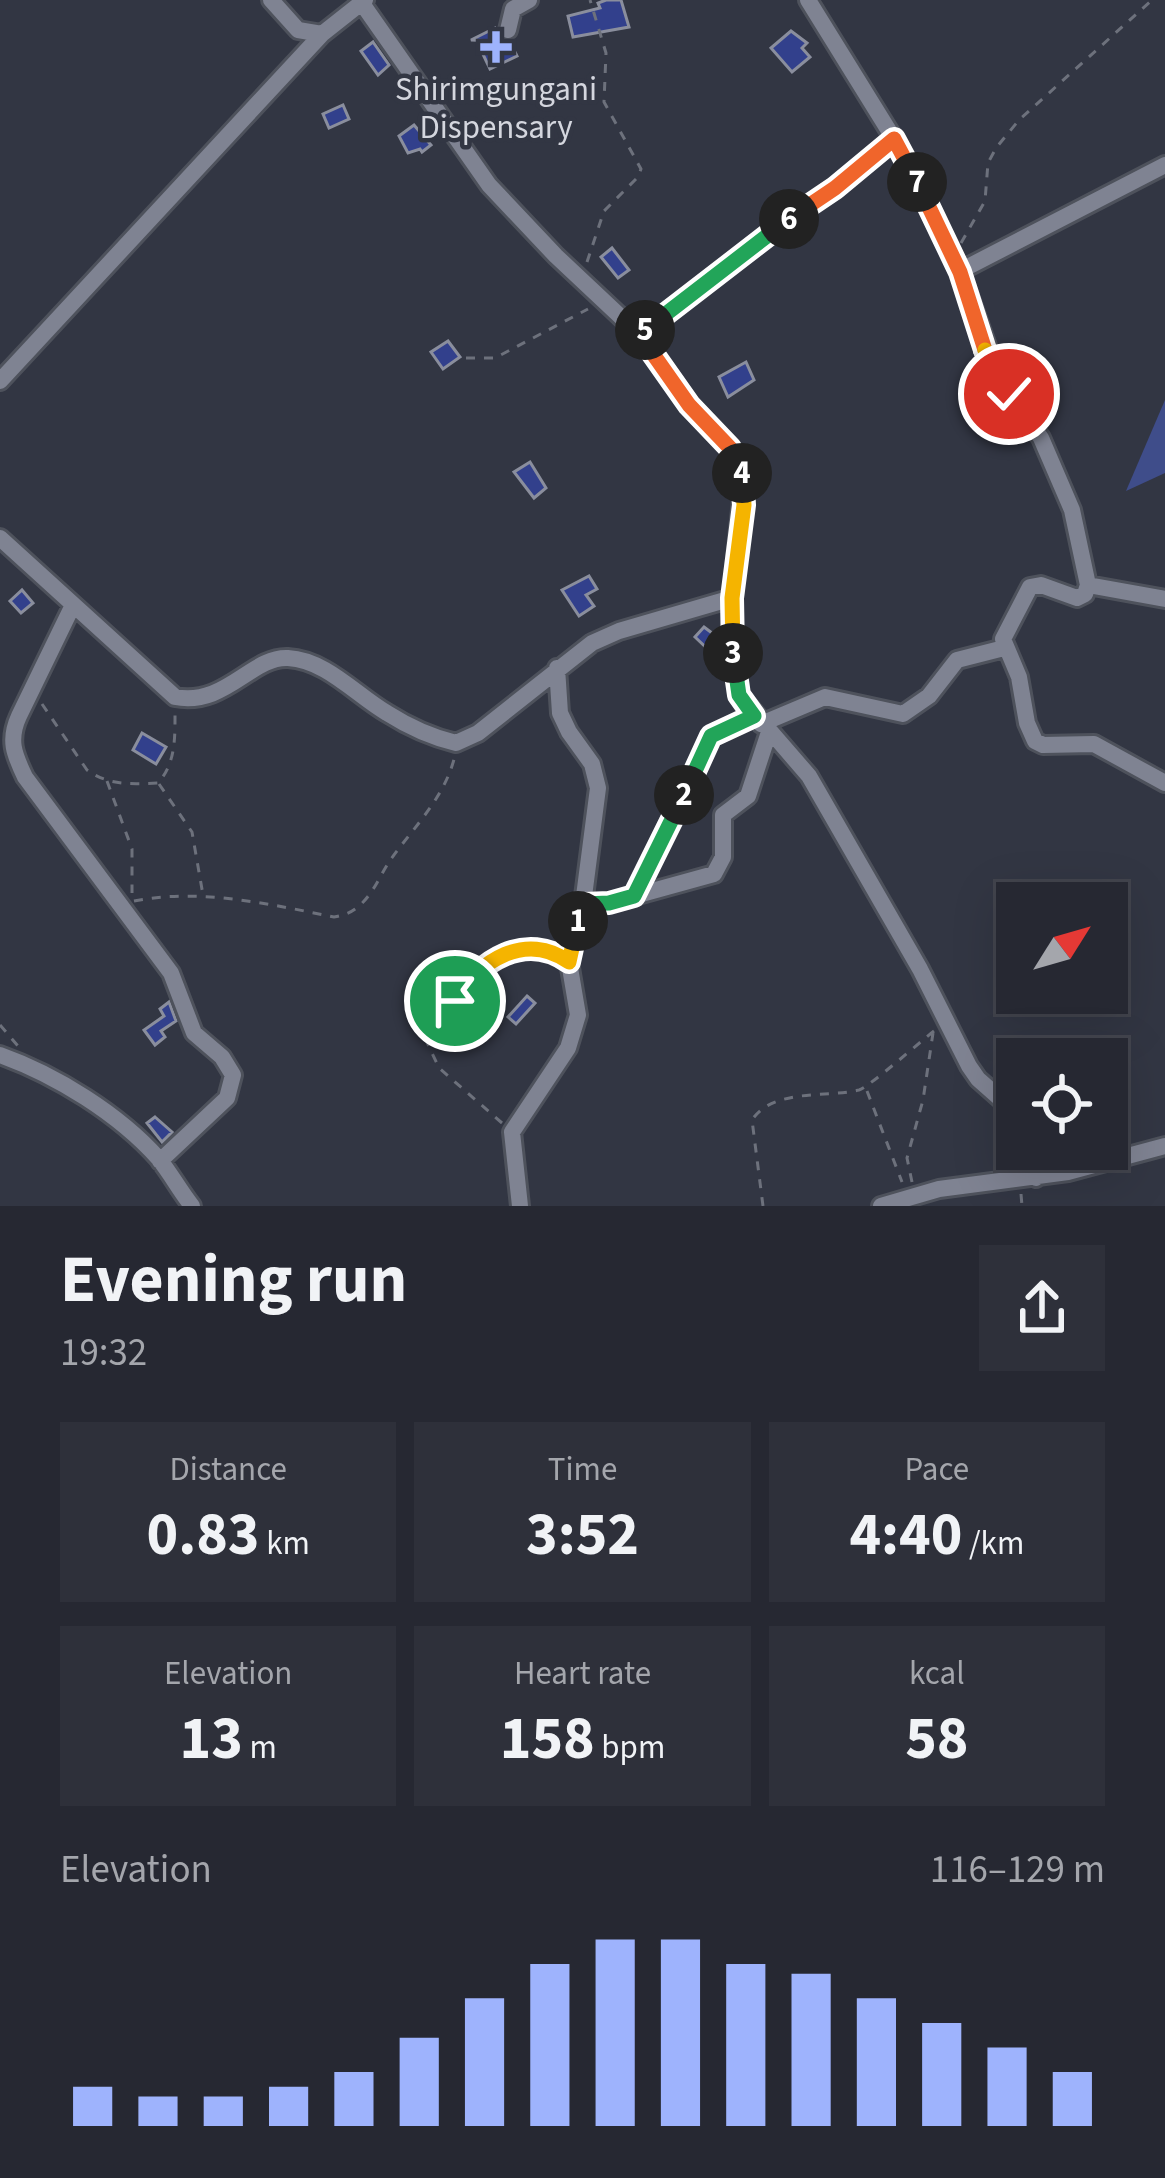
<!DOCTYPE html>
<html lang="en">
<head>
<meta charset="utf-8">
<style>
  body { margin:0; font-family:"Source Sans 3",sans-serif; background:#2e303a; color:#f1f3f6; height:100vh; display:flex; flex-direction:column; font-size:45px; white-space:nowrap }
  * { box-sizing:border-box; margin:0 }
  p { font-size:39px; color:#a4a6ac }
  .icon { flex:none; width:66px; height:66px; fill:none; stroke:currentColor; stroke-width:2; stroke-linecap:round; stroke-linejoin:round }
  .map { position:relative; height:1206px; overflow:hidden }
  .details { display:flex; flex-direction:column; background:#262832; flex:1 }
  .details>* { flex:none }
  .needle { width:78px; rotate:53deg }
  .controls { position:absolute; left:996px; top:882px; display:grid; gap:24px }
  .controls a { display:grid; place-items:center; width:132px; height:132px; border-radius:0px; background:#262832; box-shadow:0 12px 48px #0002,0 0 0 3px #42444d; font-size:60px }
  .pin { position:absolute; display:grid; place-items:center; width:102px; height:102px; color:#fff; margin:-51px; border:6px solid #fff; border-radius:50%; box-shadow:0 3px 12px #0007 }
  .km { position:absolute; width:60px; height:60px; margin:-30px; border-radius:50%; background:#222; color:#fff; font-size:33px; line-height:60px; text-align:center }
  .round { display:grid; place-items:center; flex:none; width:126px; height:126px; border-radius:0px; background:#2e303a }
  .summary { display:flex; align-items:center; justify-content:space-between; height:204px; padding:0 60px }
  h1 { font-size:66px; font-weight:700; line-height:90px }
  .figures { display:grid; grid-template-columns:repeat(3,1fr); gap:18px; height:204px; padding:12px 60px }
  .figures div { display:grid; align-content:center; border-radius:0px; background:#2e303a; text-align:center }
  .figures b { font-size:60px; font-weight:700 }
  .figures small { font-size:33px; font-weight:400 }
  .figures p { font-size:33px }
  .chart { height:336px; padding:24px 60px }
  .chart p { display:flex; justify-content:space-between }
  .chart svg { width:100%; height:216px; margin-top:12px; stroke:#9eb3fd; stroke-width:6 }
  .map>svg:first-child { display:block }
</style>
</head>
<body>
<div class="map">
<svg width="1165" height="1206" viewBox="0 0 1165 1206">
  <rect width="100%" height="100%" fill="#323643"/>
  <path fill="#3f4d8a" d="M1165,400V473L1126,491Z"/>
  <path fill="#32408c" stroke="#8a8e9d" stroke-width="3" d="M606,0H621L629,27L573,37L568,16L600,8L598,3Z
    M495,28L499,38L510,42L517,56L490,69L479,46L496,41L471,40Z
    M791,31L807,43L802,48L810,57L792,72L771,48Z
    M373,42L389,65L378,75L361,51Z
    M343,105L349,119L329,128L323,114Z
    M414,125L431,145L422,152L420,149L408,153L399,136Z
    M612,248L629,270L618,278L601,257Z
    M448,341L460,357L443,369L431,352Z
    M746,362L754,380L728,397L719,377Z
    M530,462L546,488L534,498L514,472Z
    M589,576L597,589L586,595L594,606L579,616L562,590Z
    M22,590L33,603L21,613L10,601Z
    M704,627L720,639V648L714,655L695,637Z
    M142,733L166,747L156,764L133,750Z
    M527,996L535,1003L516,1024L508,1017Z
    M169,1002L176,1021L161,1031L165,1037L155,1045L144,1030L164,1016L160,1009Z
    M155,1117L172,1132L162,1142L147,1123Z"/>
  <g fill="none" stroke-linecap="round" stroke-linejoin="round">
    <g stroke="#4e525c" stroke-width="22">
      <path id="minor" d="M271,0L298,30L322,34
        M808,0L894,139L960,271L997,374L1041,438L1072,510L1088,585L1085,594L1077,598L1041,585L1030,587L1003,639L1019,677L1027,723L1035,741L1043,745L1094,744L1165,783
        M361,2L489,185L556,256L639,334L690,405L731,448L744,480L732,598L733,661L739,695L809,776L920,969L969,1066L978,1079L1004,1102L1017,1138
        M508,30L513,9L529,0
        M960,271L1165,165
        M639,334L785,222L834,188L894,139
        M0,381L322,34L365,0
        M0,538L175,697C225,707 252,656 288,658C326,660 356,695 387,713C409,727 431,737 456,743L478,733L592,643L619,631L732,598
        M1088,585L1165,599
        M73,605L19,716C8,740 14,754 25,777L171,973L194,1033L222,1057L233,1075L227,1098L160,1161
        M761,724L825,697L903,714L929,696L957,660L1004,648
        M634,896L711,736L754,715
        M583,904L609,903L714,874L723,857V815L748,796L769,732
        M0,1055C56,1075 119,1114 159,1159C171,1174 180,1191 192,1206
        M1021,1149L1036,1178
        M520,1206L512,1132L568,1048L578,1015L569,962L583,904L598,788L592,764L569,732L560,713L557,668
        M881,1206L939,1189L1068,1172L1165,1146"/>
    </g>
    <path stroke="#6d717c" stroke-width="3" stroke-dasharray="9 9" stroke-linecap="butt" d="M961,243L985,201L988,163L996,148L1019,120L1152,0
      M587,262L604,211L638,177L641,169L604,102L606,53L590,0
      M466,358H495L588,309
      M42,704L87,770C109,786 132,784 158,783C176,763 175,737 175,711
      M107,781L132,849V893
      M159,784L192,832L203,895
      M134,901C200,888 269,904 334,917C344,915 351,913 359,906C374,893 380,875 391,859C414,827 446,796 455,755
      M0,1025L18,1046
      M867,1091L902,1182
      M502,1123L439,1068L425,1038C432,1021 443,1015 454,1001C475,976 521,927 557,953
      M912,1182L907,1158L923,1100L933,1033
      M1021,1194L1022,1206
      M763,1206L752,1120C773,1088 826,1098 859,1090C869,1087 921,1041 934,1031"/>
    <use href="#minor" stroke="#7f8392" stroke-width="16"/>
  </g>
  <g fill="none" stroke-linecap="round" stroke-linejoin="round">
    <g stroke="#fff" stroke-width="24">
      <path id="split-1" d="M455,1001C479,960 526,931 569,962L578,921"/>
    </g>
    <g stroke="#fff" stroke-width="24">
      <path id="split-2" d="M578,921L584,904L609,903L634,896L684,795"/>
    </g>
    <g stroke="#fff" stroke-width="24">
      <path id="split-3" d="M684,795L711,736L754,716L739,695L733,653"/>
    </g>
    <g stroke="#fff" stroke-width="24">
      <path id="split-4" d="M733,653L732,598L744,505L742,473"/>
    </g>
    <g stroke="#fff" stroke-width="24">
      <path id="split-5" d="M645,330L639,334L689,405L730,448L742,473"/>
    </g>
    <g stroke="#fff" stroke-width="24">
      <path id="split-6" d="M645,330L789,219"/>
    </g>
    <g stroke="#fff" stroke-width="24">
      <path id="split-7" d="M789,219L835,188L894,139L917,182"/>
    </g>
    <g stroke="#fff" stroke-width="24">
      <path id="split-8" d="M917,182L960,272L985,350"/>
    </g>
    <g stroke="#fff" stroke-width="24">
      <path id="split-9" d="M985,350L1009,394"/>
    </g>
    <use href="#split-1" stroke="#f5b400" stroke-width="15"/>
    <use href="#split-2" stroke="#22a559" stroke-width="15"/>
    <use href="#split-3" stroke="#22a559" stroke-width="15"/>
    <use href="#split-4" stroke="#f5b400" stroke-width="15"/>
    <use href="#split-5" stroke="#f0652b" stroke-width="15"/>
    <use href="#split-6" stroke="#22a559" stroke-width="15"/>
    <use href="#split-7" stroke="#f0652b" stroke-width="15"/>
    <use href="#split-8" stroke="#f0652b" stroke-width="15"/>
    <use href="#split-9" stroke="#f5b400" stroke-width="15"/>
  </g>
  <path fill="#9eb3fd" stroke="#323643" stroke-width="4.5" d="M490 29h12v12h12v12h-12v12h-12v-12h-12v-12h12z"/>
  <g text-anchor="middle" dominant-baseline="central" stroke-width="9" stroke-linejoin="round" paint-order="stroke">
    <g font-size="33" fill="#d4d6de" stroke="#323643">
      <text x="496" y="89">Shirimgungani<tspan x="496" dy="38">Dispensary</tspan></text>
    </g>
  </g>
</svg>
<div class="controls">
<a><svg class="needle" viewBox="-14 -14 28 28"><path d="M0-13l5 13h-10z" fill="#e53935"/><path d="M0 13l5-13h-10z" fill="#a4a6ac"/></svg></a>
<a><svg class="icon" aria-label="locate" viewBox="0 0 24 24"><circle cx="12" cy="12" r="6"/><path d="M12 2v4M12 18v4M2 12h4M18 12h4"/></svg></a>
</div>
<div class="pin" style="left:455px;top:1001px;background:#1e9e55"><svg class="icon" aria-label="arrive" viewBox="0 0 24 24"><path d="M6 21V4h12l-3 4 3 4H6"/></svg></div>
<div class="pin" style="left:1009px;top:394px;background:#d93025"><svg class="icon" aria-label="check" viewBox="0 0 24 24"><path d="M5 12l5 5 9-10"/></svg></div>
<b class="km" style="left:578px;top:921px">1</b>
<b class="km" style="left:684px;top:795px">2</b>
<b class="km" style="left:733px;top:653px">3</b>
<b class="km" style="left:742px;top:473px">4</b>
<b class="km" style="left:645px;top:330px">5</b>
<b class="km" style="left:789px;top:219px">6</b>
<b class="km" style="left:917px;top:182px">7</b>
</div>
<section class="details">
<div class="summary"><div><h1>Evening run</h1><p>19:32</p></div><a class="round"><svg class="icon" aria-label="share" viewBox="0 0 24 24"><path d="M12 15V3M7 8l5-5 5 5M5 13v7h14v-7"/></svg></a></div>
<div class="figures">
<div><p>Distance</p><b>0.83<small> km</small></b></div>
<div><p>Time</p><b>3:52</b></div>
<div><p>Pace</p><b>4:40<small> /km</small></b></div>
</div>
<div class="figures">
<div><p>Elevation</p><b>13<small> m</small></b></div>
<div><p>Heart rate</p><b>158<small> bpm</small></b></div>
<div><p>kcal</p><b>58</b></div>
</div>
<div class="chart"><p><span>Elevation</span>116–129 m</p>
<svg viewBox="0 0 160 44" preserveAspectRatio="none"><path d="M5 44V36M15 44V38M25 44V38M35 44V36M45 44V33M55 44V26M65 44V18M75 44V11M85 44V6M95 44V6M105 44V11M115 44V13M125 44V18M135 44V23M145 44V28M155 44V33"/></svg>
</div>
</section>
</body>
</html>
